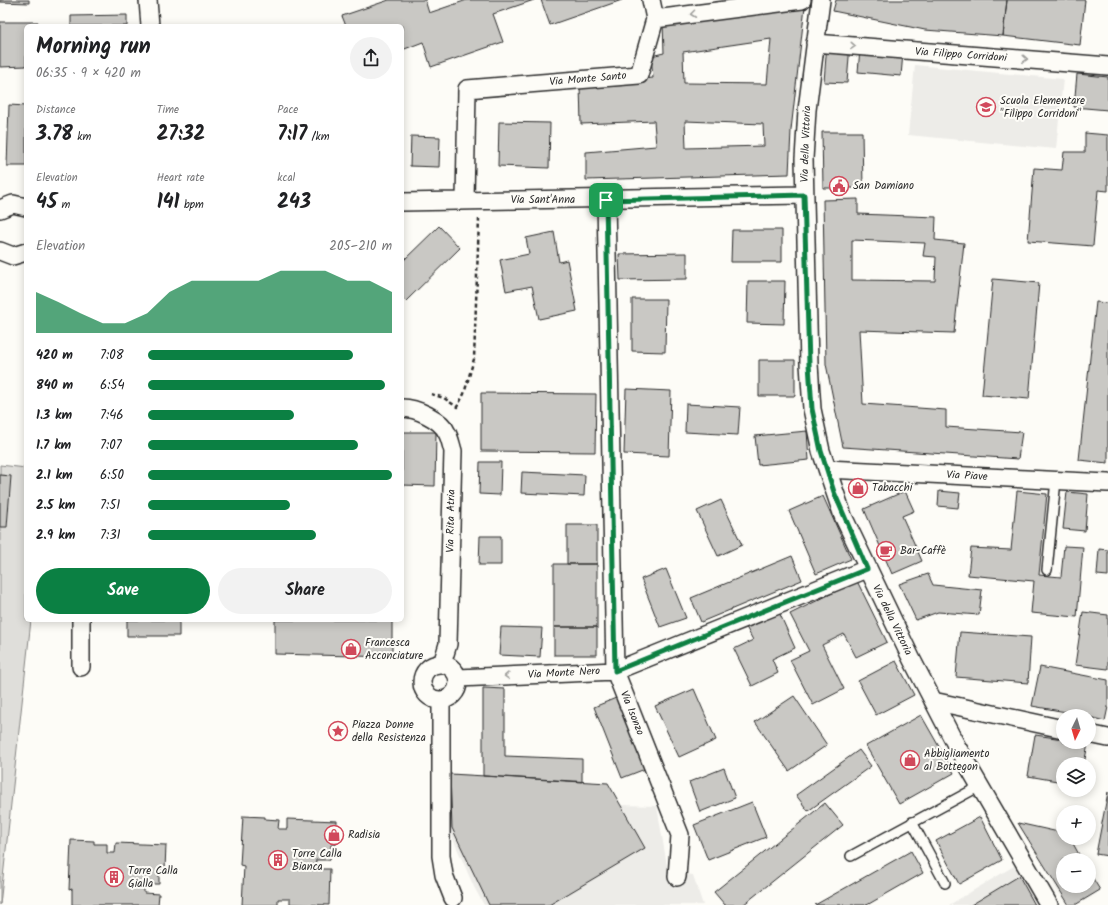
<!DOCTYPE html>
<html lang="en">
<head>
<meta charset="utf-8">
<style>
  body { margin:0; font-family:Kalam,sans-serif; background:#f2f2f2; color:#202124; height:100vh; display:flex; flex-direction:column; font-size:15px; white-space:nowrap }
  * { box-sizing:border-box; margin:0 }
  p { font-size:13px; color:#757577 }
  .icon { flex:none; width:22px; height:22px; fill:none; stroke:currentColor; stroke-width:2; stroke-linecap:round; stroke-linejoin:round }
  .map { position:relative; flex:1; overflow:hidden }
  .side { position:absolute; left:24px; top:24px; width:380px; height:598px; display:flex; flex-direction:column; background:#fff; border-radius:6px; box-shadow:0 2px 10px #0003 }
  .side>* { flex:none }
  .needle { width:26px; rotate:185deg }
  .tools { position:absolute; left:1056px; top:709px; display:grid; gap:8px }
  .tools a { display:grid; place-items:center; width:40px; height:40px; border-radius:50%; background:#fff; box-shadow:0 2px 10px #0003; font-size:20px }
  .pin { position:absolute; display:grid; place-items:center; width:34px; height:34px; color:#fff; margin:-17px; border-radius:8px; box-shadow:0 2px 6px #0006 }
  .round { display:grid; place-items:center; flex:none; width:42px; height:42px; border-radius:21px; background:#f2f2f2 }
  .headline { display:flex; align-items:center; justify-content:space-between; height:68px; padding:0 12px }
  h1 { font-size:22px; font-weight:700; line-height:30px }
  .metrics { display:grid; grid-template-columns:repeat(3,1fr); gap:6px; height:68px; padding:4px 12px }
  .metrics div { display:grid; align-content:center }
  .metrics b { font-size:20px; font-weight:700 }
  .metrics small { font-size:11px; font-weight:400 }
  .metrics p { font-size:11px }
  .chart { height:112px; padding:8px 12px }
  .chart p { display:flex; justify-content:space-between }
  .chart svg { width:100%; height:72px; margin-top:4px; fill:#0b8043; opacity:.7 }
  .primary-button { display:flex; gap:8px; margin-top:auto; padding:8px 12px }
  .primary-button a { flex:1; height:46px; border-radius:24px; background:#0b8043; color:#fff; font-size:16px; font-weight:700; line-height:46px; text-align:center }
  .primary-button a+a { background:#f2f2f2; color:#202124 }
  ul { padding:0 12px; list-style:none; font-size:13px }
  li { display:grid; grid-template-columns:64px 48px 1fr; align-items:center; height:30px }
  li i { height:10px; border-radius:5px; background:#0b8043 }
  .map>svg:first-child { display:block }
</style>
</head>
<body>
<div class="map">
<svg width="1108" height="905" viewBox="0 0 1108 905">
  <rect width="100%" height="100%" fill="#fdfcf7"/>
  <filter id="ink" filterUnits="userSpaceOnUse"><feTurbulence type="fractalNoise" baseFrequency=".025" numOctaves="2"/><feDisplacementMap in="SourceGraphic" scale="8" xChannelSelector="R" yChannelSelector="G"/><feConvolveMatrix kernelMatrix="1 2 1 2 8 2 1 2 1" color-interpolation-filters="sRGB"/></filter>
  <g filter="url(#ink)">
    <path fill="#edece8" d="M915,65L1063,79L1056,149L908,135Z
      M448,773L483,776L620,805L657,806L668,872L693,875L703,905H484L474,887L449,830Z
      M1019,863L1043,905H949Z"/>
    <path fill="#dfdeda" stroke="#858482" d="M0,465L26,468V620H31L0,905Z"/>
    <path fill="#c9c8c4" stroke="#2b2b2b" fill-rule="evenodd" d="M0,0H29V3L0,2Z
      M389,0H425L429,13L467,0H534L493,14L503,42L431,67L423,42L402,50V26H346L342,16Z
      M541,0H622L550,25Z
      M836,0H1007L1003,36L925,30L833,11Z
      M1007,0H1085L1080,45L1003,36Z
      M805,6L791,130L789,174L586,180V152L656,146L654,121L581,124L580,85L653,78L651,56L664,53L663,22ZM771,39L767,84L684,83L683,52ZM685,121L763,124L764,146L686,148Z
      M127,15V26H71V16Z
      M0,22H38V26H26V66L0,67Z
      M827,43L850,44L847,83L824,82Z
      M860,49L903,53L901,76L858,72Z
      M1077,74L1108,77V110L1074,107Z
      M9,105L26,106V166H7Z
      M499,122L550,123L549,168L498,166Z
      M822,132H862L863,188H823Z
      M1085,133L1108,135V191L1098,190L1093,246L1028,241L1034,168L1062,170L1064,152H1085Z
      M411,136L440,137L439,167L410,166Z
      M858,199V214L936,217L935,240L964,243L954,333L859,330L863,404L946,410V427L1022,432L1018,459L843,447L826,364L823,200ZM852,240L925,243L923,256L936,257L935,281L852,280Z
      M439,226L460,248L406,301L402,298V262Z
      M732,230H782V262H731Z
      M554,232L559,262L567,260L577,311L539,319L532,286L506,291L500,260L529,254L526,238Z
      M687,253V279L620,280L619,254Z
      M993,279L1039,283L1029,399L982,395Z
      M748,281H785L784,324L747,323Z
      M632,299H666L665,352L632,351Z
      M1096,302L1108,303V463L1079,460Z
      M759,360H795V396H759Z
      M626,389L671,391L669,456L624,454Z
      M481,393L596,394L595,452L481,451Z
      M686,404L740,407L738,435L685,432Z
      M807,431L809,460L758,465L755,436Z
      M402,432H436L435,486L402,485Z
      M480,462H501L500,495L479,494Z
      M522,472L585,475L584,496L521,493Z
      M0,475L11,476L7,527H0Z
      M905,491L914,511L902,516L922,561L892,574L864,509Z
      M939,491L960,493L958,508L938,506Z
      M1017,491L1047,494L1039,575L1061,577L1064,546L1083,547L1077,617L1031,613L1034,581L968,575L971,548L1011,550Z
      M1067,492L1088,494L1085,531L1063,529Z
      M823,496L851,559L816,574L789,511Z
      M721,500L742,545L718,556L697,511Z
      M567,525H597V564H567Z
      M480,536H501V565H479Z
      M1099,549L1108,550V576L1097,575Z
      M792,556L802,580L701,622L691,598Z
      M554,564H597V627H554Z
      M666,569L686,618L660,627L641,579Z
      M928,574L933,585L982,590L979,615L938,612L916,620L899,584Z
      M857,581L887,642L856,657L844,634L822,645L844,689L813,705L790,660L809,651L790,614Z
      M779,612L795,648L772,659L778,673L752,686L734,649L753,640L746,627Z
      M1083,612L1108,615V669L1075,665Z
      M127,620H179V636H127Z
      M275,620H392V657L275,654Z
      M501,627L542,628L540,657L499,655Z
      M554,627H597V655H554Z
      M960,632L1031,637L1028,683L956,677Z
      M896,661L914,695L876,715L858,681Z
      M1040,667L1108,680V707L1105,721L1089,717V716L1032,706Z
      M483,688L505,689V756L582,759V782L483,776Z
      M694,689L716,740L679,757L655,706Z
      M794,696L827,745L789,771L755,722Z
      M616,698L645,769L622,778L594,707Z
      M921,715L954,773L899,804L866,746Z
      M1035,735L1063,739V742L1088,744L1084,764H1063V782L1028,776Z
      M859,750L871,766L808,811L796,795Z
      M724,768L735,798L700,812L689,782Z
      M450,774L608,783L645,848L549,905H489L452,828Z
      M1108,792V856L1096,854Z
      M752,802L766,837L708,860L694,825Z
      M825,803L843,825L743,905H725L714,892Z
      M243,816L265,817V819L279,820L278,829H287V819L337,821L336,845H331L330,860H316L315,869H330L329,905L290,904V899H278V905H242L244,866L240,865Z
      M980,817L1002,860L959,884L936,841Z
      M1018,823L1063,833V838H1070L1082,860H1063V886H1089V872L1100,890L1075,905H1069Z
      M71,840L94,841V844H107V853H115L116,843L166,845L165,869H159V884H144V893L159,894L158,905H72V889L69,890Z
      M911,851L923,873L867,905H815Z
      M1019,876L1035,905H971Z"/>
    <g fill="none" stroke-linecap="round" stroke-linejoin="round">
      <g stroke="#2b2b2b" stroke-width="12">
        <path id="lane" d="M1047,570L1056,480
          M912,822L945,883
          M851,856L980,786"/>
      </g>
      <g stroke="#2b2b2b" stroke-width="20">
        <path id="street" d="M148,0L150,26
          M821,0L807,110L804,159L809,364L812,409L821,451L843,516L912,660L956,745L1049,905
          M655,19L802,0
          M815,43L1108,66
          M606,200L615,671L680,835L677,877
          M465,201L467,89L639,75L655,19L651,0
          M402,202L804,195
          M0,209L13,204L26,207
          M0,251L13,256L26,252
          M402,408C416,408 441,419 447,433C450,438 451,445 453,451L448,644L442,664
          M827,469L1108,483
          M81,620V667
          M422 682a18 18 0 1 1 36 0a18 18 0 1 1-36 0Z
          M458,678L615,671L867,569
          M441,700V856L444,875L453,898
          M933,701L1063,729
          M1089,734L1108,738"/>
      </g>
      <path stroke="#2b2b2b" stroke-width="2.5" stroke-dasharray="4 3" stroke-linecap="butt" d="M431,394L444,398L457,407L464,394L474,359L479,219"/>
      <use href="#lane" stroke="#fdfcf7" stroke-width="9"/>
      <use href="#street" stroke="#fdfcf7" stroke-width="17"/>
    </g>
    <defs><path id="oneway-chevron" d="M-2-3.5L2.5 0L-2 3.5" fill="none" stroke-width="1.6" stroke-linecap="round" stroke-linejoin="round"/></defs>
    <g stroke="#9e9e9b">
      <use href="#oneway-chevron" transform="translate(693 14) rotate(173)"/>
      <use href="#oneway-chevron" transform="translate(853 46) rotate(4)"/>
      <use href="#oneway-chevron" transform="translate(1025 59) rotate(4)"/>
      <use href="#oneway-chevron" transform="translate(507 676) rotate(177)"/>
    </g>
  </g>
  <g fill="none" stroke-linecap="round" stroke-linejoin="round" filter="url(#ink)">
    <g stroke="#fff" stroke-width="8">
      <path id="route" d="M804,195L809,364L812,409L821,451L834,492L867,569L615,671L606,200Z"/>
    </g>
    <use href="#route" stroke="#0b8043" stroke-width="5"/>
  </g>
  <defs>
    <g id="school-ring" transform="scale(1)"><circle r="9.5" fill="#fdfcf7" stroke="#d1495b" stroke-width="1.5"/><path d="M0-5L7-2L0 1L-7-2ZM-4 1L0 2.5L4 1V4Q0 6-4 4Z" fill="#d1495b"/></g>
    <g id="civic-ring" transform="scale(1)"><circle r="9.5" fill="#fdfcf7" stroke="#d1495b" stroke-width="1.5"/><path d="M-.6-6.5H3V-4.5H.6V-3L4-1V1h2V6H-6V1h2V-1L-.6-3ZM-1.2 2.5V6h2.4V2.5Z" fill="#d1495b"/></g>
    <g id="shop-ring" transform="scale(1)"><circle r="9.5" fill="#fdfcf7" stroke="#d1495b" stroke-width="1.5"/><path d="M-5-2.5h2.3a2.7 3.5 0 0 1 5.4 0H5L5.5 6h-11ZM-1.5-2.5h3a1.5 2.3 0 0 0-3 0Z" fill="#d1495b"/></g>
    <g id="cafe-ring" transform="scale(1)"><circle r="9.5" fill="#fdfcf7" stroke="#d1495b" stroke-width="1.5"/><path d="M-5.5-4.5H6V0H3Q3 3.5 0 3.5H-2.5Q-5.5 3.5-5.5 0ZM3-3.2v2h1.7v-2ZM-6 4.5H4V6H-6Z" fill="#d1495b"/></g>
    <g id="sight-ring" transform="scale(1)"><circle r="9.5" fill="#fdfcf7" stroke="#d1495b" stroke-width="1.5"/><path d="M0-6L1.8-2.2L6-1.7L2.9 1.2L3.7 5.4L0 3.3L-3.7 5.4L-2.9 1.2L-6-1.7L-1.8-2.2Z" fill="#d1495b"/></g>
    <g id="building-ring" transform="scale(1)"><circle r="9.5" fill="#fdfcf7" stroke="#d1495b" stroke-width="1.5"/><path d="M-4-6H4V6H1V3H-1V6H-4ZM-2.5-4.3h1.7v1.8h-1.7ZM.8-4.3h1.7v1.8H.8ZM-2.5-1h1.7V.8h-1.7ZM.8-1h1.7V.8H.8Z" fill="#d1495b"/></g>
  </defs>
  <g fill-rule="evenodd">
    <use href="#school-ring" x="986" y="107"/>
    <use href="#civic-ring" x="839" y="186"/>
    <use href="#shop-ring" x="858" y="488"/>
    <use href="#cafe-ring" x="886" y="551"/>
    <use href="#shop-ring" x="351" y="649"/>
    <use href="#sight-ring" x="338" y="731"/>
    <use href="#shop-ring" x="910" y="760"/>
    <use href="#shop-ring" x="334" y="835"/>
    <use href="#building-ring" x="278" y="860"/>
    <use href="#building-ring" x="114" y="877"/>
  </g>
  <g text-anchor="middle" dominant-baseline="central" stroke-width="4" stroke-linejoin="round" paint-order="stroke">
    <g font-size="11" fill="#2b2b2b" stroke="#fdfcf7">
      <text transform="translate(961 55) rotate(4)">Via Filippo Corridoni</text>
      <text transform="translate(588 79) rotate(-5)">Via Monte Santo</text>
      <text transform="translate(806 144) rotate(-88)">Via della Vittoria</text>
      <text x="543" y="200">Via Sant'Anna</text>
      <text transform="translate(967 476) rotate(3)">Via Piave</text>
      <text transform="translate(451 521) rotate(-89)">Via Rita Atria</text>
      <text transform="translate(892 620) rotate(64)">Via della Vittoria</text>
      <text transform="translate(564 673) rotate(-3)">Via Monte Nero</text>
      <text transform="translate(632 713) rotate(68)">Via Isonzo</text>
    </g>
    <g font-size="11" fill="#2b2b2b" stroke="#fdfcf7" text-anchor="start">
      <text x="1000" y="101">Scuola Elementare<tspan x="1000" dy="13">"Filippo Corridoni"</tspan></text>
      <text x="853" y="186">San Damiano</text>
      <text x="872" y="488">Tabacchi</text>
      <text x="900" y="551">Bar-Caffè</text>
      <text x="365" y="643">Francesca<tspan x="365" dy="13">Acconciature</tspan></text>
      <text x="352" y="725">Piazza Donne<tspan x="352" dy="13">della Resistenza</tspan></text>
      <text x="924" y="754">Abbigliamento<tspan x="924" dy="13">al Bottegon</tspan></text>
      <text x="348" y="835">Radisia</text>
      <text x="292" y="854">Torre Calla<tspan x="292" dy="13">Bianca</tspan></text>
      <text x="128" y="871">Torre Calla<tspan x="128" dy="13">Gialla</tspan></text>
    </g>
  </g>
</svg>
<div class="tools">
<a><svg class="needle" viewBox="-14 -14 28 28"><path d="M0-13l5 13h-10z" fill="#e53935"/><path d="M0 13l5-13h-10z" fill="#757577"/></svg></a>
<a><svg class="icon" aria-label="layers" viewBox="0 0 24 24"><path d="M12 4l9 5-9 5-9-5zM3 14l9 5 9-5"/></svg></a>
<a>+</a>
<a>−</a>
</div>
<div class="pin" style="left:606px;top:200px;background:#1e9e55"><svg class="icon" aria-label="arrive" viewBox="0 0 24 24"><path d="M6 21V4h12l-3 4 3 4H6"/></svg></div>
<section class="side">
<div class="headline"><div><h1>Morning run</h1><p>06:35 · 9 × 420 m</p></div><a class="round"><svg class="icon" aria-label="share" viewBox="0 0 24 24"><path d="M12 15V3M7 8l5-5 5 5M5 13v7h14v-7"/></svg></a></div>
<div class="metrics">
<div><p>Distance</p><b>3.78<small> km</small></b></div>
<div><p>Time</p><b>27:32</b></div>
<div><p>Pace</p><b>7:17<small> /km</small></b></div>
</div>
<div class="metrics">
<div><p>Elevation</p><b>45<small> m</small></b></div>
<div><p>Heart rate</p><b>141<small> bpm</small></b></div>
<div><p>kcal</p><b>243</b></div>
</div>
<div class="chart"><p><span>Elevation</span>205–210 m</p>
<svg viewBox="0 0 160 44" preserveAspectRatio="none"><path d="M0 44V19L10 25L20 32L30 38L40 38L50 32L60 19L70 12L80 12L90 12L100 12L110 6L120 6L130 6L140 12L150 12L160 19V44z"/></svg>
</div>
<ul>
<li><b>420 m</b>7:08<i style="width:84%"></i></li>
<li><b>840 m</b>6:54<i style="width:97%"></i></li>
<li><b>1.3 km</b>7:46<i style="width:60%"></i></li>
<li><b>1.7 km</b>7:07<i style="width:86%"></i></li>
<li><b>2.1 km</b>6:50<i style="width:100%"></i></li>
<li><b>2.5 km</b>7:51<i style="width:58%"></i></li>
<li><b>2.9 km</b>7:31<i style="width:69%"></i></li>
</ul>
<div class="primary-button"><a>Save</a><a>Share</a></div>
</section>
</div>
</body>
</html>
